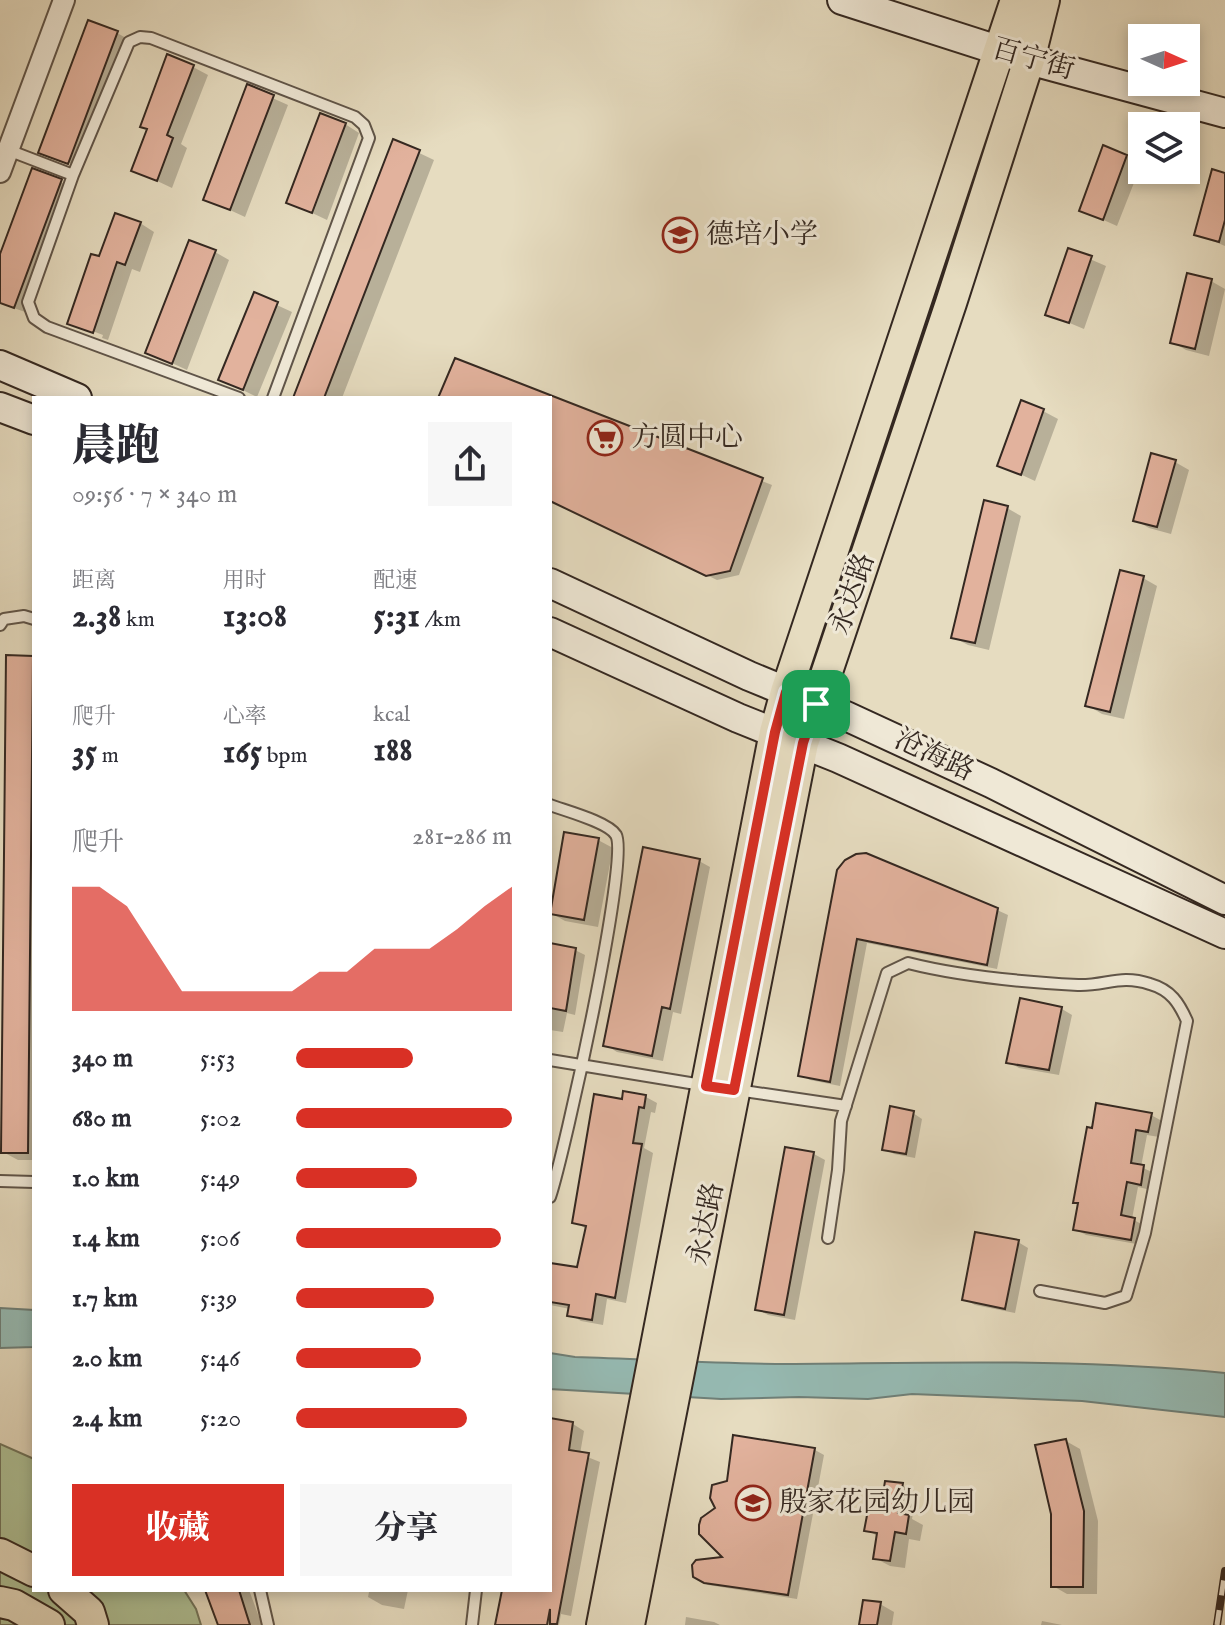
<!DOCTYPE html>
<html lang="zh">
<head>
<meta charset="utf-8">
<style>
  body { margin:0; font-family:"IM FELL English","Noto Serif SC",serif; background:#f7f7f7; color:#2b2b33; height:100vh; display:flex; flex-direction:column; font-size:30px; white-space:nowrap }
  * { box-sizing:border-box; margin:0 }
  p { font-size:26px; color:#7c7c81 }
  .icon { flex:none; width:44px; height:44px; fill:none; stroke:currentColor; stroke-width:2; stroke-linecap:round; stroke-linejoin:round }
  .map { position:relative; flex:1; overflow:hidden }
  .drawer { position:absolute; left:32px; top:396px; width:520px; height:1196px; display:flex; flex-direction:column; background:#fff; border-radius:0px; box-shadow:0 4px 12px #0003 }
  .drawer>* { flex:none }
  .needle { width:52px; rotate:93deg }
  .tools { position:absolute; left:1128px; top:24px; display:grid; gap:16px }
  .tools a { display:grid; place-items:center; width:72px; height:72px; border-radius:0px; background:#fff; box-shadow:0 4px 12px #0003; font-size:40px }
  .pin { position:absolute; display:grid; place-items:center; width:68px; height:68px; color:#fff; margin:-34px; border-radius:16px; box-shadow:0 4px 12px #0006 }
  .round { display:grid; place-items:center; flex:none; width:84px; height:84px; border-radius:0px; background:#f7f7f7 }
  .summary { display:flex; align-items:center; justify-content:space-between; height:136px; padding:0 40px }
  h1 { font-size:44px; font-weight:800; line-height:60px }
  .metrics { display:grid; grid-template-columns:repeat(3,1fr); gap:12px; height:136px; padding:8px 40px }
  .metrics div { display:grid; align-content:center }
  .metrics b { font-size:34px; font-weight:800 }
  .metrics small { font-size:22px; font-weight:400 }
  .metrics p { font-size:22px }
  .chart { height:224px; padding:16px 40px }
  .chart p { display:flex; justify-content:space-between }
  .chart svg { width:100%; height:144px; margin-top:8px; fill:#d93025; opacity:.7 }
  .primary-button { display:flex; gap:16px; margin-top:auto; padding:16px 40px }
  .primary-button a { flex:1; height:92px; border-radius:0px; background:#d93025; color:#fff; font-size:32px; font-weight:800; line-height:92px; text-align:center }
  .primary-button a+a { background:#f7f7f7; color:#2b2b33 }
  ul { padding:0 40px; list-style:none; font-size:26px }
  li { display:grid; grid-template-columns:128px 96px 1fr; align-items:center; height:60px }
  li i { height:20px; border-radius:10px; background:#d93025 }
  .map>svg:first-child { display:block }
</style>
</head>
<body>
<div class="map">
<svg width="1225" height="1625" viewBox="0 0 1225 1625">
  <rect width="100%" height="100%" fill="#e6dcc0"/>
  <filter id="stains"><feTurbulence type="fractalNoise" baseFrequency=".0025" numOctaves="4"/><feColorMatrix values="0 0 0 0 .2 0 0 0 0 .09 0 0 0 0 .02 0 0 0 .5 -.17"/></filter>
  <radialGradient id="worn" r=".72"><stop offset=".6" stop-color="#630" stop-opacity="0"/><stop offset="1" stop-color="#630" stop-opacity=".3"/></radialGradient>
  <path fill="#afc297" stroke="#72755c" stroke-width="2" d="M0,1444L34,1459V1590H184L196,1609L201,1625H0Z"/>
  <path fill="#96bbb4" stroke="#6f8079" stroke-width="2" d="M0,1308L34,1310V1347L0,1348Z
    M550,1353L575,1357C646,1359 717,1364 788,1364C934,1363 1080,1358 1225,1373V1417L1082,1401L912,1394L868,1399L799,1397L721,1399L550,1389Z"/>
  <path fill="#0003" d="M117,33L128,39L78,166L49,155Z
    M193,67L208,75L181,144L187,148L172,188L134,170L149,130Z
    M248,87L288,105L245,217L206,199Z
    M345,124L359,133L327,220L289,202Z
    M394,141L434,160L342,398H295Z
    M1126,156L1141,165L1117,226L1081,210Z
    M33,171L72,187L25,312L0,303V260Z
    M1225,175V246L1197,234Z
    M140,223L154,232L140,272L132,269L108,340L102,338L103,335L82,327V330L69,323L100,259Z
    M1069,250L1106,266L1084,329L1048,314Z
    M215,252L229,260L187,370L148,352Z
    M1211,281L1225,289L1209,356L1186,350L1172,342Z
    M255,295L292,312L257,397L220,379Z
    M456,361L772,485L739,575L717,580L550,500V398H440Z
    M1043,411L1058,419L1035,481L1000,465Z
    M1175,462L1189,470L1171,534L1149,528L1135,520Z
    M1007,508L1021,516L989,650L968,645L953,637Z
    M1143,578L1157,586L1124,719L1102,714L1087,705Z
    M33,658L34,1160H18L3,1152Z
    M598,840L613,848L598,927L565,921L551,913Z
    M699,861L710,867L681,1014L673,1012L663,1061L617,1052L606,1045Z
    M839,871L997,910L1008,915L997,969L867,943L840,1086L810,1080L800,1075Z
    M550,945L575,950L585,955L575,1015L567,1013L563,1032L550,1030Z
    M1022,1000L1062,1009L1072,1015L1059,1075L1019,1068L1009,1062Z
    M646,1097L657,1103L655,1113L651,1112L644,1148L653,1153L626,1303L607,1299L603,1325L581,1321L569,1314L570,1309L550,1305V1265L578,1270L587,1229L574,1222L623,1101Z
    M913,1113L922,1119L915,1158L894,1154L885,1149Z
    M1151,1115L1162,1121L1159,1137L1147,1135L1141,1167L1154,1173L1151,1190L1138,1187L1132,1219L1145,1226L1142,1245L1086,1235L1075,1229L1088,1129Z
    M786,1149L814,1154L825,1160L795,1320L768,1315L757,1309Z
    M1018,1242L1028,1248L1015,1313L975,1305L964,1299Z
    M573,1424L584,1431L580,1454L600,1462L571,1616L561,1614L559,1625H497L504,1590H550V1431Z
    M735,1437L815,1450L824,1455L797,1599L708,1585L698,1579L727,1559L718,1509L729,1483Z
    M1066,1441L1080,1449L1098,1521L1097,1594H1067L1053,1586Z
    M902,1485L916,1494L912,1519L923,1525L920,1541L909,1539L905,1568L890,1566L875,1558L879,1537L867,1530Z
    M208,1590H249L262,1625H220Z
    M355,1590H408L404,1609L382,1605L368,1597L369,1592Z
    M880,1604L894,1612L892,1625H861Z
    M686,1617L714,1622L720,1625H685Z
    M1042,1621L1062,1625H1041Z"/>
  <path fill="#e2b29d" stroke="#342821" stroke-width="2" d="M88,20L118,31L68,164L38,153Z
    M167,54L194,65L167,135L173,138L157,181L131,171L147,129L140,127Z
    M247,84L274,95L230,210L203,200Z
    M320,113L346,123L312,213L286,203Z
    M393,139L420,150L324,398H293Z
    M1103,145L1127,155L1103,220L1079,211Z
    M32,168L62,179L14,308L0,303V254Z
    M1212,169L1225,173V220L1219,242L1194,235Z
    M115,213L141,222L125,265L117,262L93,333L67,324L91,254L99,256Z
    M189,240L216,250L172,364L145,353Z
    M1068,248L1092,256L1069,323L1045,315Z
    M1187,273L1212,279L1195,349L1170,343Z
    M254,292L278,302L243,390L218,380Z
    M455,358L763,478L730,571L706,576L550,501V398H438Z
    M1021,400L1044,409L1021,475L997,466Z
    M1151,453L1176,460L1157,527L1133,521Z
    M984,500L1008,506L975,643L951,638Z
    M1120,570L1144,576L1110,712L1085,706Z
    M6,655L33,656L28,1153H1Z
    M564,832L599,838L584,920L550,914Z
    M643,847L700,859L670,1009L662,1007L652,1056L603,1046Z
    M866,853L998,908L987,965L857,939L830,1082L798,1076L837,870L845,860L856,854Z
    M550,943L576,948L566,1011L550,1008Z
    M1020,998L1062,1007L1049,1070L1006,1063Z
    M623,1091L646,1095L644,1108L639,1107L633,1143L642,1144L615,1298L596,1294L592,1320L567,1316L569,1305L550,1302V1263L577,1267L586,1226L572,1223L594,1094L622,1099Z
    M1096,1103L1152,1113L1148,1132L1136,1130L1131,1163L1144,1165L1141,1185L1127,1182L1121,1215L1135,1218L1131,1240L1073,1230L1078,1203H1073L1087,1127L1092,1128Z
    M890,1106L914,1111L906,1154L882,1150Z
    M785,1147L814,1152L784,1315L755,1310Z
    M975,1232L1019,1240L1005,1309L962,1300Z
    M550,1418L573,1422L569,1450L589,1453L557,1624H550V1609L547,1625H495L502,1590H550Z
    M733,1435L815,1448L788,1595L704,1583L693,1577L692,1565L696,1560L722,1557L699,1534V1525L701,1518L715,1508L710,1498L712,1485L727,1481Z
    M1066,1439L1084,1511L1083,1587H1051V1514L1035,1445Z
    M885,1481L903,1483L898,1513L909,1515L906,1534L895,1532L890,1561L873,1559L877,1533L864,1531L869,1505L881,1507Z
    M205,1590H239L250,1625H218Z
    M863,1600L881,1602L877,1625H859Z"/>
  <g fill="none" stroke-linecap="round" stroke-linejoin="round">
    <g stroke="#605549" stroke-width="14">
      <path id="lane" d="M8,150L73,175
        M239,398L47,327L34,318L28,302L73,175L129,42L140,37L151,38L355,117L364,125L369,138L273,398
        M0,625L4,619L24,616L34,619
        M550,805C566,811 608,822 616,835C630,859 564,1155 550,1197
        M550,1060L702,1085
        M737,1090L846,1106
        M0,1181L34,1182
        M828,1238L838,1170L841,1121L887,973L908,963C963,977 1022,982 1078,985C1106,986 1120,974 1150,984C1171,990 1179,1003 1187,1021L1145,1233L1126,1296L1105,1303L1040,1291
        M260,1590L268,1625
        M472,1625L476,1590"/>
    </g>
    <g stroke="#605549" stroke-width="24">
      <path id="street" d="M0,172L64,0"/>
    </g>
    <g stroke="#342821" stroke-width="32">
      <path id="secondary" d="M842,0L1029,60L1225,113
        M0,365L77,398
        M0,407L34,420
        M550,583L749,676L846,716L991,783L1225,900
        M550,632L738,718L838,758L1225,934"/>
    </g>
    <g stroke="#342821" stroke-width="34">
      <path id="primary" d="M0,1554L34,1571
        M64,1590L89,1612L93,1625
        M0,1602L14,1605L49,1625
        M602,1625L775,732L786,692L1016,0
        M629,1625L803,743L951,303L1029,60L1044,0"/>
    </g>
    <use href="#lane" stroke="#efe8d6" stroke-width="10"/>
    <use href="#street" stroke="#efe8d6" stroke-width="20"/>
    <use href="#secondary" stroke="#efe8d6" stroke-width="28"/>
    <use href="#primary" stroke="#e6dcc0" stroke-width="30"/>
    <g stroke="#342821" stroke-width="8">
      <path id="rail" d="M1217,1625L1225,1571"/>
    </g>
    <use href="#rail" stroke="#efe8d6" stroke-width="5" stroke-dasharray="15" stroke-linecap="butt"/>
  </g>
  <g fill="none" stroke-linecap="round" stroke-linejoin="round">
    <g stroke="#fff" stroke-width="16">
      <path id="route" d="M786,692L816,704L803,743L734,1090L706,1086L775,732Z"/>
    </g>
    <use href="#route" stroke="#d93025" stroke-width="10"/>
  </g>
  <defs>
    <g id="school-ring" transform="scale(1.8)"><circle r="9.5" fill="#efe8d6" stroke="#8f2418" stroke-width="1.5"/><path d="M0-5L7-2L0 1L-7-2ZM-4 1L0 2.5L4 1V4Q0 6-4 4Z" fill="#8f2418"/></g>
    <g id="supermarket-ring" transform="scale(1.8)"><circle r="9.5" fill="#efe8d6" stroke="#8f2418" stroke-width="1.5"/><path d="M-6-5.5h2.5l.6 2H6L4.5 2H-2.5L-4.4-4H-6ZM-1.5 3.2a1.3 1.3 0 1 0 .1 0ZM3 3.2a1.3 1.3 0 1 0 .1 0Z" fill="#8f2418"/></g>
  </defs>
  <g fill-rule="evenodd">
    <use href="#school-ring" x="680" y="235"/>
    <use href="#supermarket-ring" x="605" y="438"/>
    <use href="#school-ring" x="753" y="1503"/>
  </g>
  <g text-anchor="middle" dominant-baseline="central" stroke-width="6" stroke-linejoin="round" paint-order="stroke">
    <g font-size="28" fill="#342821" stroke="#efe8d6">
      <text transform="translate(1033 60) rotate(16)">百宁街</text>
      <text transform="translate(853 594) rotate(-71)">永达路</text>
      <text transform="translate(934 756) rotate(25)">沧海路</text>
      <text transform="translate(707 1224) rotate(-79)">永达路</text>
    </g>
    <g font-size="28" fill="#342821" stroke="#efe8d6" text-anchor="start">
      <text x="706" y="235">德培小学</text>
      <text x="631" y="438">方圆中心</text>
      <text x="779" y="1503">殷家花园幼儿园</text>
    </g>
  </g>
  <rect width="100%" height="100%" filter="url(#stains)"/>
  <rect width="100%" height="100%" fill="url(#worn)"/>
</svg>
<div class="tools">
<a><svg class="needle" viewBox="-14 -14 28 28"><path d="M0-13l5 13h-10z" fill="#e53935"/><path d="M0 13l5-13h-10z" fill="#7c7c81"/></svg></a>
<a><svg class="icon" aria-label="layers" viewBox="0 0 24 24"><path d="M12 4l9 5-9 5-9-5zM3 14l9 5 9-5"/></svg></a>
</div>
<div class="pin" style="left:816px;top:704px;background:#1e9e55"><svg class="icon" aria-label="arrive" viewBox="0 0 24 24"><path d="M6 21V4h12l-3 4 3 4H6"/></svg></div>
<section class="drawer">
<div class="summary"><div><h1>晨跑</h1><p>09:56 · 7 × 340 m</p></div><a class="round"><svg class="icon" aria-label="share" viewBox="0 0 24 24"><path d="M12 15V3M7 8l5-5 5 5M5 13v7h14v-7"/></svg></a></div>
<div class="metrics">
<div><p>距离</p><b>2.38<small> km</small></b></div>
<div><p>用时</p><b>13:08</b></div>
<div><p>配速</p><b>5:31<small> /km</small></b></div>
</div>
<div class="metrics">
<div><p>爬升</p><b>35<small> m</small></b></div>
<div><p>心率</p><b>165<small> bpm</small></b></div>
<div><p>kcal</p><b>188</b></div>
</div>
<div class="chart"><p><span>爬升</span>281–286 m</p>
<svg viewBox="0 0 160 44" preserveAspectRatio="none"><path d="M0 44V6L10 6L20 12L30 25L40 38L50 38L60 38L70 38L80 38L90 32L100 32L110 25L120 25L130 25L140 19L150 12L160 6V44z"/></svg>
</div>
<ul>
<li><b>340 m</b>5:53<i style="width:54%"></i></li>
<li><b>680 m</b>5:02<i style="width:100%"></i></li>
<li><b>1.0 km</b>5:49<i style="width:56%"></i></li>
<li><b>1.4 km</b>5:06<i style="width:95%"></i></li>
<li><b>1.7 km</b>5:39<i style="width:64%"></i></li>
<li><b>2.0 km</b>5:46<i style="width:58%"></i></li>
<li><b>2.4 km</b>5:20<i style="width:79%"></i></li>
</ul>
<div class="primary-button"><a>收藏</a><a>分享</a></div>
</section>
</div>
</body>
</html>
